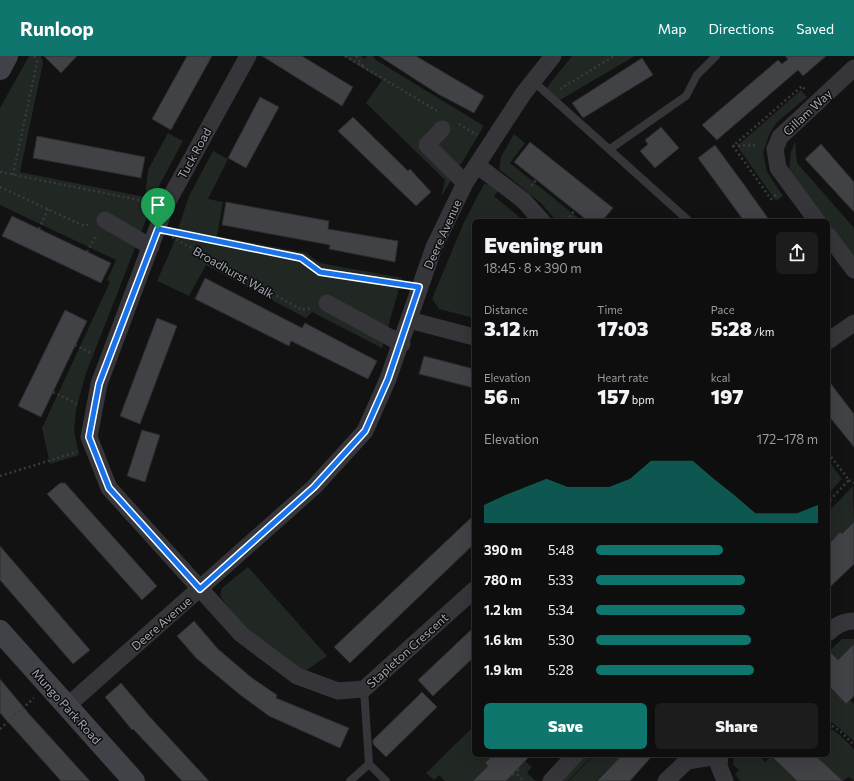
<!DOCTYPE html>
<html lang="en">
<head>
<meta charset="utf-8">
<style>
  body { margin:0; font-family:Commissioner,sans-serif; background:#1c1c1c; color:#f1f3f6; height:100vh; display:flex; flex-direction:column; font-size:15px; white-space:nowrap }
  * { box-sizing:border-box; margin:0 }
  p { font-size:13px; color:#9b9c9e }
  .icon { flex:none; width:22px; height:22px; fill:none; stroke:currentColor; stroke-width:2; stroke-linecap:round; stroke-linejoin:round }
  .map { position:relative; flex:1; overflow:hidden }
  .sheet { position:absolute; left:472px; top:163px; width:358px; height:538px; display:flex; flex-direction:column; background:#0e0e0e; border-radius:6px; box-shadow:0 4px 16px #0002,0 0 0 1px #2e2e2e }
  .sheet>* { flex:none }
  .pin { position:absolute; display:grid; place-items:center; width:34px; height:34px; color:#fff; margin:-41px -17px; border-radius:50% 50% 50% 0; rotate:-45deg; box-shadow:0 0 4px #0007 }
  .pin .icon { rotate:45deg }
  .round { display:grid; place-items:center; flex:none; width:42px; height:42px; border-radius:6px; background:#1c1c1c }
  .overview { display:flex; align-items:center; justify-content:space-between; height:68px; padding:0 12px }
  h1 { font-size:22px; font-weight:800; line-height:30px }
  .stats { display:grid; grid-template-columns:repeat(3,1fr); gap:6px; height:68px; padding:4px 12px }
  .stats div { display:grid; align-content:center }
  .stats b { font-size:20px; font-weight:800 }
  .stats small { font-size:11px; font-weight:400 }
  .stats p { font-size:11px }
  .chart { height:112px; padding:8px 12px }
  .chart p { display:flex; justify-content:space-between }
  .chart svg { width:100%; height:72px; margin-top:4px; fill:#0f766e; opacity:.7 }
  .primary-button { display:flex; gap:8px; margin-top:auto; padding:8px 12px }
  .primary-button a { flex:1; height:46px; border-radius:6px; background:#0f766e; color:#fff; font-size:16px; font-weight:800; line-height:46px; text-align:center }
  .primary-button a+a { background:#1c1c1c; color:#f1f3f6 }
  ul { padding:0 12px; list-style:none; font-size:13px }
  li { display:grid; grid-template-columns:64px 48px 1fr; align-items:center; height:30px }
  li i { height:10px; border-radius:5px; background:#0f766e }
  header { display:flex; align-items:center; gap:24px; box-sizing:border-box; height:56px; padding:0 20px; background:#0f766e; color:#fff }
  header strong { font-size:19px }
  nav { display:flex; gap:22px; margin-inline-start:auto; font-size:14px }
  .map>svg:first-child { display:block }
</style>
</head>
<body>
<header>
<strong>Runloop</strong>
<nav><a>Map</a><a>Directions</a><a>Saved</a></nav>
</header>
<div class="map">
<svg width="854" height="725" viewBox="0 0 854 725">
  <rect width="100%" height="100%" fill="#121213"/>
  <path fill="#212722" d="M29,0H41L43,7L20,116L145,141L148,114L168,77L183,85L160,128L85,320L76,354L74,375L79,399L50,408L42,372L110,226L107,224L116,204L0,149V52Z
    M343,0H362L364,3L367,0H373L376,4L484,70L441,141L445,124L366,47L382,24Z
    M572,0H635L555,47L541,39Z
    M801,34L807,41L777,66L769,79L763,97L767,116L783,140L776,145L737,90Z
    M514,78L525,87L510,107L582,165H556L542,148L499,113L501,101Z
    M795,85L797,107L854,172V204L828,168V165H826L789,114L791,96Z
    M213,95L228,103L208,143L223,146L217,180L306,197L320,207L402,222L382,292L312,256L306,262L206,209L189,240L157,225L172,191L189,140Z
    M484,128L492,129L499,134L494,140L524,165H474V262L439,253L432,243L464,166Z
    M828,404L842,423L828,438Z
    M853,430L854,466L845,475L854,489L840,476L828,489V456Z
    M248,511L327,600L304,616C273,593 239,574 220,539L222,532Z
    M842,583H854V621L828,596Z
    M828,630L846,648L850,644L854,648V685L828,663Z
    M474,670V699H493L485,707L489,711L473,725H445L439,719L434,724L426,717Z
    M828,671L840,679L854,693V725L849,721L843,725L815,699H828Z
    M584,699H593L568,725H559Z
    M594,699H622L596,725H569Z
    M734,699H758L765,706L771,701L797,725H740L735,718L739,714L733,709Z
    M525,705L532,711L527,717L536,725H506Z"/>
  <path fill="#414246" stroke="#2c2c2f" d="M44,0H77L61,17Z
    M187,0H212L171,74L152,63Z
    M262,0H302L353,31L342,50Z
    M379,0H416L484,40L474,57L438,38Z
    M785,0H826L803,20L798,14L717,84L702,69L778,4L782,8L788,3Z
    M642,2L653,19L583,62L572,47Z
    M260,41L279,51L246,112L228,102Z
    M353,61L408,115L410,113L431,136L416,150L338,75Z
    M661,71L679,92L655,112L640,95L648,88L645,84Z
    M37,80L145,101L141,122L33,102Z
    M530,86L613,152L602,165H588L514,106Z
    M821,88L854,126V156L805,103Z
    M715,89L745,130L770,165H744L698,102Z
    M226,146L329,165L328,173L398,185L395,206L329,193L330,189L222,169Z
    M12,160L111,207L101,227L2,180Z
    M205,222L302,272L305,267L377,305L368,323L291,285L289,290L195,243Z
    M65,254L87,265L41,361L18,350Z
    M157,262L177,270L140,368L120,360Z
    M424,300L474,313V332L419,318Z
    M828,324L854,358V391L828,359Z
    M142,374L160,379L145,426L127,420Z
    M60,427H65L157,530L142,544L47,438Z
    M474,459V488L350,607L334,591Z
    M854,466V508L828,533V489L840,476L842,478Z
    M0,490L90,594L73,608L0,524Z
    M194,565L218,593L252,622L277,639L276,642L349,672L340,692L269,660L239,638L196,602L177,580Z
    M474,571V601L433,640L418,624Z
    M854,588V640L846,648L828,629V594L838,604Z
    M0,623L30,659L90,725H61L9,667L0,657Z
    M121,627L149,660L209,725H182L133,673L132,674L105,641Z
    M422,636L437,651L386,701L373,688V684Z
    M493,699H531L506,725H473L488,710L485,707Z
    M622,699H653L630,725H597Z
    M770,699H815L843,725H797Z"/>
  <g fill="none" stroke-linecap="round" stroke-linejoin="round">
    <path stroke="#393a3f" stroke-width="2.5" stroke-dasharray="2 3" stroke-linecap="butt" d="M345,0L439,56
      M356,0L363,10
      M560,33L614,0
      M459,68L477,79
      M733,90L758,89
      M0,116L149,146
      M13,119L37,6L34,0
      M531,130L536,124
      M0,131L84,170L89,168
      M776,139L771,143L733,90L802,30L806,35
      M566,165L575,154
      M39,173L48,153
      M174,176L301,202L320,216L404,228
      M172,181L302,254L311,252
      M87,196L97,178
      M75,289L93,298
      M53,336L77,348
      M828,397L849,424L828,446
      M0,420L77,396
      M849,424L854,427
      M828,667L841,676L854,689
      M0,673L34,642
      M518,713V719L524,725
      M512,718L518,719"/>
    <path stroke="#35353a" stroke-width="8" d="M533,25L689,165
      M610,93L686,40L697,19L716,0
      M369,708L386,725
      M350,725L369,708L364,633"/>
    <path stroke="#35353a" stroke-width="17" d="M248,0L166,149L99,328L89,381L109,432L241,578L297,620L338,635L364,633L474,534
      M442,73L427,89L465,127
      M478,110L523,144L542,165
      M105,164L151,191
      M817,165L778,112L775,93L780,81L854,12
      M828,179L854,214
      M327,247L402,288
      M409,264L474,281
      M828,285L854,267
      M828,577C835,570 844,565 854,565
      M66,651L314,431L365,375L388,323L434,191L465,127L523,38L553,0
      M720,699L719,710L725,725
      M551,725L575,699
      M666,725L687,705L719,700"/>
    <path stroke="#414248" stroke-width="22" d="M0,13L7,0
      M0,575L134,725"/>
  </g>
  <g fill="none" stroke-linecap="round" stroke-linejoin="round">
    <g stroke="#fff" stroke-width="8">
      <path id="route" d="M158,173L301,202L320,216L419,231L388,323L365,375L314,431L200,533L109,432L89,381L99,328Z"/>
    </g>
    <use href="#route" stroke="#1a73e8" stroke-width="5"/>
  </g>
  <g text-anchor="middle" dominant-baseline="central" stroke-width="3" stroke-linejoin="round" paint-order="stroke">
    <g font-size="12" fill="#a5a7b2" stroke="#0d0d0e">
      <text transform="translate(807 56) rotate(-43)">Gillam Way</text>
      <text transform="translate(194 97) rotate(-61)">Tuck Road</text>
      <text transform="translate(442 178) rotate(-66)">Deere Avenue</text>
      <text transform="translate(234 216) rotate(30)">Broadhurst Walk</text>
      <text transform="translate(161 567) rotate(-41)">Deere Avenue</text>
      <text transform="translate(407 594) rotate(-42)">Stapleton Crescent</text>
      <text transform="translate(67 650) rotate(48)">Mungo Park Road</text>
    </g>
  </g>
</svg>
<div class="pin" style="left:158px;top:173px;background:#1e9e55"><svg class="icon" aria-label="arrive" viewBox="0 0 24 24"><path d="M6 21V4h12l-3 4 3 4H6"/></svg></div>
<section class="sheet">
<div class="overview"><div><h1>Evening run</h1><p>18:45 · 8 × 390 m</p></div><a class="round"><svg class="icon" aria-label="share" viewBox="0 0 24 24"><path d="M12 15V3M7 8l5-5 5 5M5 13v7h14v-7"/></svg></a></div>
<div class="stats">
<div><p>Distance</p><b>3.12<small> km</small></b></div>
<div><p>Time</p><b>17:03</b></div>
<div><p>Pace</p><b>5:28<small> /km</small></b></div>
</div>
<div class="stats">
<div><p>Elevation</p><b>56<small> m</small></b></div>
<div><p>Heart rate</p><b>157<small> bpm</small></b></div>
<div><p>kcal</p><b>197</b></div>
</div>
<div class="chart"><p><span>Elevation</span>172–178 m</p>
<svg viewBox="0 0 160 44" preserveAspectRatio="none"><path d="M0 44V33L10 27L20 22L30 17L40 22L50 22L60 22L70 17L80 6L90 6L100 6L110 17L120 27L130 38L140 38L150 38L160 33V44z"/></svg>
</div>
<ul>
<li><b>390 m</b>5:48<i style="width:57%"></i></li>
<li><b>780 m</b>5:33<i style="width:67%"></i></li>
<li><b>1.2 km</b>5:34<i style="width:67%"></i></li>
<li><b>1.6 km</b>5:30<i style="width:70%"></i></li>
<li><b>1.9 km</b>5:28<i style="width:71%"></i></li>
</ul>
<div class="primary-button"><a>Save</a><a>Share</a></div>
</section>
</div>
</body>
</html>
